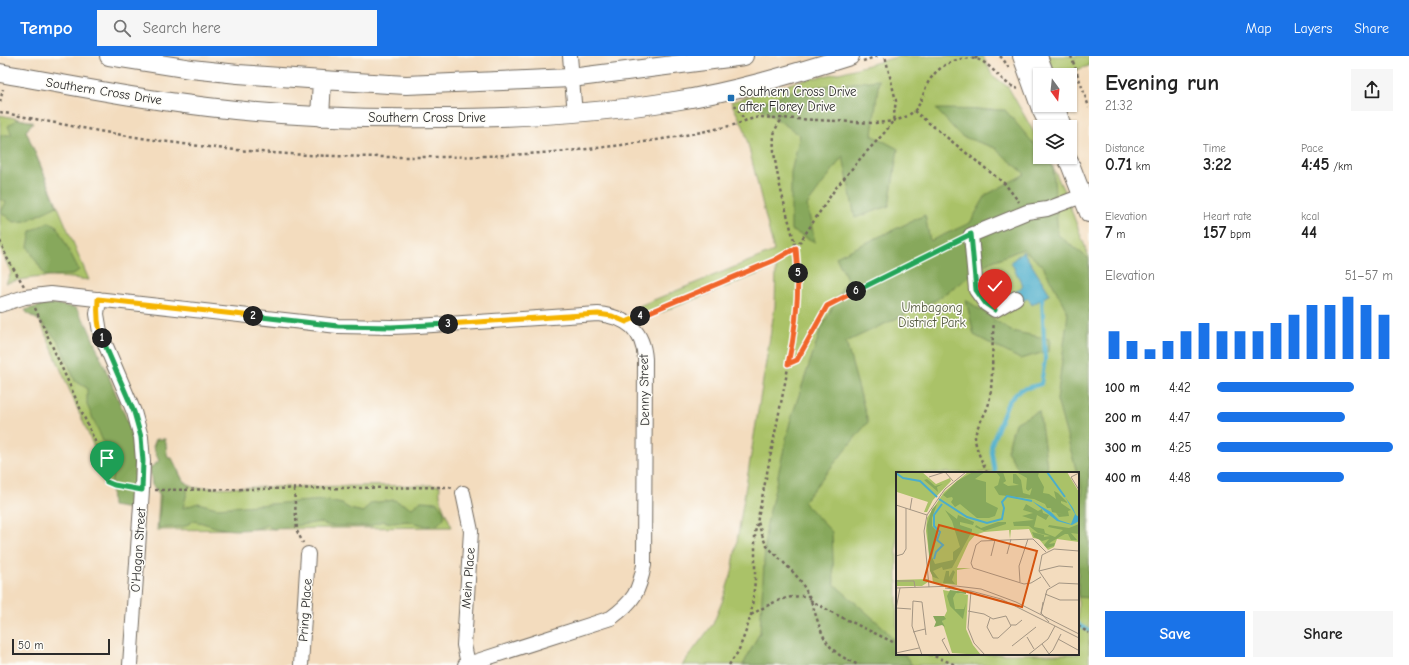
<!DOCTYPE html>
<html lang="en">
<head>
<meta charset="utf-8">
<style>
  body { margin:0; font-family:"Comic Neue",sans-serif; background:#f6f6f6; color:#222; height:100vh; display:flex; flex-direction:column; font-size:15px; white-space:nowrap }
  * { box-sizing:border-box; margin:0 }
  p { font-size:13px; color:#767676 }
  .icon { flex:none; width:22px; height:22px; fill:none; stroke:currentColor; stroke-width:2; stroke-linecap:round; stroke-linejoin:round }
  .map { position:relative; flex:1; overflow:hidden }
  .panel { display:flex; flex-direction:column; background:#fff; width:320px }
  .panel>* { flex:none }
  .needle { width:26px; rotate:165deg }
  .tools { position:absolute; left:1033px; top:12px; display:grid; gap:8px }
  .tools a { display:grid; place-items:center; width:44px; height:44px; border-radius:0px; background:#fff; box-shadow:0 1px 3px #0004; font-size:20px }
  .scale { position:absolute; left:12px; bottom:10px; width:98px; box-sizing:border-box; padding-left:4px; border:2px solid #2b2b2b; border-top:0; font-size:11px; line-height:14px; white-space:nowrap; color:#2b2b2b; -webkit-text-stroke:3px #fdfcf7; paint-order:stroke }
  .pin { position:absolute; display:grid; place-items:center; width:34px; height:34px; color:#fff; margin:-41px -17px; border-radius:50% 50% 50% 0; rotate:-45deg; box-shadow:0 0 4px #0007 }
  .pin .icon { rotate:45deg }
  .km { position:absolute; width:20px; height:20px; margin:-10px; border-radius:50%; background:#222; color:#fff; font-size:11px; line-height:20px; text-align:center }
  .round { display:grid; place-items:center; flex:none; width:42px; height:42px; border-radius:0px; background:#f6f6f6 }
  .headline { display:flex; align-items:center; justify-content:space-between; height:68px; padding:0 16px }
  h1 { font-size:22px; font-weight:600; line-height:30px }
  .figures { display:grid; grid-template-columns:repeat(3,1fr); gap:6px; height:68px; padding:4px 16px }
  .figures div { display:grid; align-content:center }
  .figures b { font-size:17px; font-weight:600 }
  .figures small { font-size:11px; font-weight:400 }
  .figures p { font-size:11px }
  .chart { height:112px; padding:8px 16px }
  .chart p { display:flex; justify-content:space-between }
  .chart svg { width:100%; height:72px; margin-top:4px; stroke:#1a73e8; stroke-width:6 }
  .button { display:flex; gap:8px; margin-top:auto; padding:8px 16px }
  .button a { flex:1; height:46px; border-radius:0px; background:#1a73e8; color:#fff; font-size:16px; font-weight:600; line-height:46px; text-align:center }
  .button a+a { background:#f6f6f6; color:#222 }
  ul { padding:0 16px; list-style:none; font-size:13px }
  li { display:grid; grid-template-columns:64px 48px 1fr; align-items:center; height:30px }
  li i { height:10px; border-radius:5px; background:#1a73e8 }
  header { display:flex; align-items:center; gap:24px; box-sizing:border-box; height:56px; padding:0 20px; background:#1a73e8; color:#fff }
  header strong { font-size:19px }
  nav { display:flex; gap:22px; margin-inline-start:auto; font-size:14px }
  .search { width:280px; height:36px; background:#f6f6f6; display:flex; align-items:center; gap:10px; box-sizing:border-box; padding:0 14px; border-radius:0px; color:#767676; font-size:15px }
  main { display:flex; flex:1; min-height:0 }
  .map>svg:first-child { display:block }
</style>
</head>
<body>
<header>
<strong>Tempo</strong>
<div class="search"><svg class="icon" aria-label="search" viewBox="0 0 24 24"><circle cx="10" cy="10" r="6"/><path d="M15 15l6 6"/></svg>Search here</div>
<nav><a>Map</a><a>Layers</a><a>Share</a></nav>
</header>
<main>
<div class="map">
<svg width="1089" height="609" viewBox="0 0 1089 609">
  <rect width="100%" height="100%" fill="#fdfcf7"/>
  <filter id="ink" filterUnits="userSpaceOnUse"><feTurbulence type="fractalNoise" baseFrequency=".025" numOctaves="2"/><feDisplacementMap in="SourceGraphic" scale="8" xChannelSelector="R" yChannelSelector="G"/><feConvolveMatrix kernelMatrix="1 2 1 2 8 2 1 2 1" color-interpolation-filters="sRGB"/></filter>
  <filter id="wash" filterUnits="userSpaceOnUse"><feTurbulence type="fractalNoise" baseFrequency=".012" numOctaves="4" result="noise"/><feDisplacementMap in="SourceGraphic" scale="16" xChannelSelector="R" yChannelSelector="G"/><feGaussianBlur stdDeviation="0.9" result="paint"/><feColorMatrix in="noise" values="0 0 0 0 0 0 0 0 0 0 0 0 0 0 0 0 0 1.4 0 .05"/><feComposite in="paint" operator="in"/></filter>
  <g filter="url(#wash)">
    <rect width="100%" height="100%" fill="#f3dcbe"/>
    <path fill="#aac268" stroke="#6a764a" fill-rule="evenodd" d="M900,0H983L992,19L1008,31L1040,87V101H1048L1064,135L1089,201V609H682L713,568L722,546L732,516L775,250L776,211L640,265L634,252L774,195L744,72L731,46L799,25L843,16ZM897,417H1078V598H897Z
      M1047,0H1089V10L1059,19H1053Z
      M0,59L33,66L26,75L89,224C56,220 38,219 6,227L11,217L0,191Z
      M49,256L67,258L132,421L106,427L105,417L40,265L28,258Z
      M176,410L182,423L194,432L440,429C438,445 446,457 452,471L157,474L161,413Z"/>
    <path fill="#87a85c" stroke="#596a44" d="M879,24L872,79L898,93L889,150L855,162L843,100L807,149L815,186L791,174V116L800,79L756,49L797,33Z
      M936,53L1005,54L1040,95V101H1045L1053,110L1058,179L1089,203V542L1078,541V480L1082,436L1078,417H1077L1057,344L1068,257L1043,210L1023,193L988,207L936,244L846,286L868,366L803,446L832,476L834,528L883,571L897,589V598H904L912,609H743L760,576L766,472L790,366L821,273L847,223L836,201L925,159L930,185L970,167L986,139L1025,118L995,92L961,80Z
      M18,63L33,66L26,75L57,150L26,165L13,166L1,156L6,146L0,143V79H12L8,70Z
      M49,166L56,169L79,214L72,219L45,220L28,191L31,175Z
      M966,244L1011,275L1050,283L1049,295L1020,303L974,279Z
      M50,247L76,252L87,269L127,364L135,389L134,450L131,453L112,450L111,432L113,408L87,349V332L75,325L59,286L40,265L28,258L25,254Z
      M1039,355L1048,417H1021L1007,395L1015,367Z
      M156,383H165C167,390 166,395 168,402H172L182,423L189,429L183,452L198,447L217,452L324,444L342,448L350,453L363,456L371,447L394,444L412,452L421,445L437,446L444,455V462L437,469L427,470L407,465L393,467L382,465L370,470H329L320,466L273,473L267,469C255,474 238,475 224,473C214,472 204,466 193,465L183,471L158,472L161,440L152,429L150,412L159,405L153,391Z"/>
    <path fill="#4cadcb" stroke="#3c6c7b" d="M1023,195L1050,238L1032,249L1028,242L1020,246L1014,237L1023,230L1011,206Z"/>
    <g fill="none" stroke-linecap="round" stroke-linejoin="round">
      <path stroke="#4cadcb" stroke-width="4" d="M995,417L991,390L1008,346L1020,334L1041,328L1045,304L1042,242
        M1078,567L1080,570L1089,574"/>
    </g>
  </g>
  <g filter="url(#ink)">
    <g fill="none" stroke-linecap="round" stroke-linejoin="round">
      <g stroke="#71695e" stroke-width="16">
        <path id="minor" d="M570,0L575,58
          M1016,242L995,254L986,248L976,234L971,179L1027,156L1047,153L1082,140
          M99,243L97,258L100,276L134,356L141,381L143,405L142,434L130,609
          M0,249L25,241L51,238L338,270L391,271L418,270L598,258C626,261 643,273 645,303L644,509C639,536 634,545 611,562L465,609
          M463,437L471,475L464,589L468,608
          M301,609L308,498"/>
      </g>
      <g stroke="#71695e" stroke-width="20">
        <path id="major" d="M109,0L191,13L238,18L322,24L406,29L571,22L744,0
          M1022,0L1041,53L1050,71
          M1038,0L1045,19
          M0,17C78,31 156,46 235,54C302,61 370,63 437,62C517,62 596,58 674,45C733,36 793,18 850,0
          M1055,49L1062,71
          M320,61L322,24
          M1066,101L1070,108L1089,157"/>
      </g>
      <path stroke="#71695e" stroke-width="2.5" stroke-dasharray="3 3" stroke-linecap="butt" d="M1000,0L1003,3L1009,12
        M1071,0L1089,51
        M975,3L978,0
        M863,5L878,0
        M1067,19L1077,16
        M0,46L3,33
        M735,49L745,65
        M914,55L1005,128L1019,146
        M0,56C64,69 127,81 192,89C261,98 331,101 401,101C514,102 628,94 738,68L747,64L759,61L874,67C888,66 903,65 914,55C923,46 923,35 929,25C939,9 957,0 976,3C989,6 997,20 1007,27C1010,30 1014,31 1018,33
        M0,185L7,202L24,230
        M35,252L103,403L107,426L114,429L130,432
        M639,261L775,204L796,192C790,167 768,98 775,75C776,71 780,66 783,62
        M788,308L797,304L827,250L958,184
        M987,417C983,408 975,391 975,382C976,369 986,359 989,347C994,321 991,293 994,266
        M294,433L297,475L303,487
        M155,434L449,431L452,432
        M809,540C823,575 819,593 859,609
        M810,544L835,558L897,588
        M751,559C770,547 786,539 809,540L800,524L792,515L766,489L761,476L758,466
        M1078,570L1089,577
        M929,598L956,609
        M729,609L738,596L746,575L751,559L755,525V477L794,282L798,236L796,192L835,133L860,103L886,75L893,65L896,45L885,0"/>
      <use href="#minor" stroke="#fff" stroke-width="14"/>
      <use href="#major" stroke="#fff" stroke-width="18"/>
    </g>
  </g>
  <g fill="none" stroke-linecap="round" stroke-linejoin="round" filter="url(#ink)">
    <g stroke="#fff" stroke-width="8">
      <path id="split-1" d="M102,282L134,356L141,381L143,405L142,434L114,429L107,426"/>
    </g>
    <g stroke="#fff" stroke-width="8">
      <path id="split-2" d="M102,282C97,269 97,256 98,243L253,260"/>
    </g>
    <g stroke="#fff" stroke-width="8">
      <path id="split-3" d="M253,260L338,270L391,271L448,268"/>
    </g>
    <g stroke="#fff" stroke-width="8">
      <path id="split-4" d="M448,268L598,258L612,260L626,266L640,260"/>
    </g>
    <g stroke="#fff" stroke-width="8">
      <path id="split-5" d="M640,260L775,204L796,192L798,217"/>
    </g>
    <g stroke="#fff" stroke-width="8">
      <path id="split-6" d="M798,217C798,248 795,278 788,308L797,304L827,250L856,235"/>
    </g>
    <g stroke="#fff" stroke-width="8">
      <path id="split-7" d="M856,235L971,178L976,234L986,248L995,254"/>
    </g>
    <use href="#split-1" stroke="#22a559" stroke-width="5"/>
    <use href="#split-2" stroke="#f5b400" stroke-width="5"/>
    <use href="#split-3" stroke="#22a559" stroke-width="5"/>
    <use href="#split-4" stroke="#f5b400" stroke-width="5"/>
    <use href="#split-5" stroke="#f0652b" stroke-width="5"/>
    <use href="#split-6" stroke="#f0652b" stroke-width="5"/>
    <use href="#split-7" stroke="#22a559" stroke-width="5"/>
  </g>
  <rect fill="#1f6fb2" stroke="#fdfcf7" stroke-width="1.5" x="727" y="38" width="8" height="8" rx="2"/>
  <g text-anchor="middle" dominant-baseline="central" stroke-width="3" stroke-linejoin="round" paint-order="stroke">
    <g font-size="13" fill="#2b2b2b" stroke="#fdfcf7">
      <text transform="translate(104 35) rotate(9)">Southern Cross Drive</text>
      <text x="427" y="61">Southern Cross Drive</text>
      <text transform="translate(644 334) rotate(-91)">Denny Street</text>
      <text transform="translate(138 494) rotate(-86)">O'Hagan Street</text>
      <text transform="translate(468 522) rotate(-86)">Mein Place</text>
      <text transform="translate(305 554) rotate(-86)">Pring Place</text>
    </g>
    <g font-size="13" fill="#2b2b2b" stroke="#fdfcf7" text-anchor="start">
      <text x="739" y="35">Southern Cross Drive<tspan x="739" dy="15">after Florey Drive</tspan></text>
    </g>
    <g font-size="13" fill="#51583d" stroke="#fdfcf7">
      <text x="932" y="251">Umbagong<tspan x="932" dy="15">District Park</tspan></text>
    </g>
  </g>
  <g transform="translate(896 416)">
    <rect width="183" height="183" fill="#f3dcbe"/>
    <path d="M0,0H26L40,12L54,6L55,9L37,28L31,40H28L32,30L1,20L0,25ZM72,0H171L183,20V70L161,67L158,75L152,78L143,67L137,66L133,57L115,58L114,67L113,58L88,60L79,63L73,70L61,96H75L61,98V113L37,111L30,59L31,46L48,20ZM32,107V110L26,114H0V108ZM47,118L72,123L70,157L77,173L85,183L56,181L46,149L51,139Z" fill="#aac268"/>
    <path d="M77,0H89L79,7L90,10V30L102,36L99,44L93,46H81L64,32L59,35L55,30L57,27L56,25L51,26L47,23L61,9ZM100,0H107L110,9L107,11L112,14L123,13L117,11V2H120L125,8L127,21L134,23L136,16L132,19L130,17L131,6L122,1L143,0L142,4L148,15L147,21L153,22L160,27L158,19L162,21L172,31L165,29V31L175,38L172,39L173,44L163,45L160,41L170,43L156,40L155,36H151L149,32L138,27L103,23L98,15L102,13L104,5ZM31,7L39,14L47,12L41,15L42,20L28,8ZM41,32L36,46V54L42,60L36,85L39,92L57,88V80L64,75L56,49L49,38L61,47L62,43L78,50L77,53L64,50V53L76,57V59L56,96L47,98L46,95L37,99L43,107L37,105L34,99L31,53L36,37ZM130,32L142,39L146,37L147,41L153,43L150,48L141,43L138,55L148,57L149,61L159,65L167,58L152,55L153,53L173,56L183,52V62L175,61L181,68H175L172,62H169L155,70L153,72L159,71L158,74L151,76L148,73L153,67L146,69L138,65L136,60L148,63V65L154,64L142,61L133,54H118L117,50L138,48L126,44L137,41L127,38ZM102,50H110V52L88,59L79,55L80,53L85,56ZM57,98L59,100L56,108L59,112L47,111L50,99H53V105ZM54,118L70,120V122L60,121L57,126L59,137H68L70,131L67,147L54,134L51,124ZM37,144H48L50,147L46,149L49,155L46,153L38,155L40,150Z" fill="#87a85c"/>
    <path d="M169,25L177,36L180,43L183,45V49L176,53L161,49L136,29L155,40L163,48L175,52L179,42Z" fill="#4cadcb"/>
    <path fill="none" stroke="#4cadcb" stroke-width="2" d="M151,0L169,25M0,1L7,6L24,9L41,25M43,27L71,45L91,51L106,47L108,36L106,30L111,24L136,29M38,87L40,80L47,73L41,68L44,60L38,54V43L46,32"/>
    <path fill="none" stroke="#a39583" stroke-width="1" d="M49,0L57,9M183,1L175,5L183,18M33,5L49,0M0,33L31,43M14,38L16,26M111,82L115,67M0,84L7,82L10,77V36M95,84L99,68M143,99L163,94L177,95M145,105L135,111L128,112L77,96L75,91L80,73L85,69L137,67L150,80M0,109H18L19,115M124,110L123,94L132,67M33,115L28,59L31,43L49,17L70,0M154,115L143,99L146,83L158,77L183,79M0,116L60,114L85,117L120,130L183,162M49,116L75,119L105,127L183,166M75,119L72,156L78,171L89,183M149,122L164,128H183M0,136L15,137M0,137L4,116M72,139L88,142L97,147L110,144L115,154L102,166H97L91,155L94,146M145,142L147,130M153,150L145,141L151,118L163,111L183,112M115,153H120L126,148M17,160L29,157M131,165L138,177M49,166L46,168L54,183M162,167L182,178M146,172L153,182M116,174L140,155M0,181L23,176M153,182L157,178L165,162M26,183L16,154L17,129L26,130L30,163M132,183L152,167L159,154"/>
    <path fill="#d5540f" fill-opacity="0.15" stroke="#d5540f" stroke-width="2" d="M43,53L141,79L126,135L28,108Z"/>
    <rect width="183" height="183" fill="none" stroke="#2b2b2b" stroke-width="2"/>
  </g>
</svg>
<div class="tools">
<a><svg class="needle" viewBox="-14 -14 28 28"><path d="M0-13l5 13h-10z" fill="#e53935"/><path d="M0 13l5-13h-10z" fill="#767676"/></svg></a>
<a><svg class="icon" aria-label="layers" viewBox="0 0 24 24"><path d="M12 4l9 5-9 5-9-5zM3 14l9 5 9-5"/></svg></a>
</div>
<div class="scale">50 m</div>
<div class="pin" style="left:107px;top:426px;background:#1e9e55"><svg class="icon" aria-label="arrive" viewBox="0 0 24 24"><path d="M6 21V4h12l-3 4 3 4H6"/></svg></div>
<div class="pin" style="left:995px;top:254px;background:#d93025"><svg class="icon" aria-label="check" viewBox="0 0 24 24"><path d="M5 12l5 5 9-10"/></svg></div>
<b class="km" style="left:102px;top:282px">1</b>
<b class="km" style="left:253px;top:260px">2</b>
<b class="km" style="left:448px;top:268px">3</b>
<b class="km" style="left:640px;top:260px">4</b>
<b class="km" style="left:798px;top:217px">5</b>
<b class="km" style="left:856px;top:235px">6</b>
</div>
<section class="panel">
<div class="headline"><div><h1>Evening run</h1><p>21:32</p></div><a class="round"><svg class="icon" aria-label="share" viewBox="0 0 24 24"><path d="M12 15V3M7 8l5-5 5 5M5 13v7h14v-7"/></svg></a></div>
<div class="figures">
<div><p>Distance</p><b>0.71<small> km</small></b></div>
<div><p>Time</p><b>3:22</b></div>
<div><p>Pace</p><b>4:45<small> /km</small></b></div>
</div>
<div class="figures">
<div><p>Elevation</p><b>7<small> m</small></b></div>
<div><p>Heart rate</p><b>157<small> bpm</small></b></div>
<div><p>kcal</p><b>44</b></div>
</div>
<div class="chart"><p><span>Elevation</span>51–57 m</p>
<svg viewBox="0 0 160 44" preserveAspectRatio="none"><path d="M5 44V27M15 44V33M25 44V38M35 44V33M45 44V27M55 44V22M65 44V27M75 44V27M85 44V27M95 44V22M105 44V17M115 44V11M125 44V11M135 44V6M145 44V11M155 44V17"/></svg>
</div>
<ul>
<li><b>100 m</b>4:42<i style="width:78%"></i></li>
<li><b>200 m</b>4:47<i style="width:73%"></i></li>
<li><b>300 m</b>4:25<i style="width:100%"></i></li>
<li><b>400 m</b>4:48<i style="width:72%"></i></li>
</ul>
<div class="button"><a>Save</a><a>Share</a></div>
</section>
</main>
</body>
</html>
